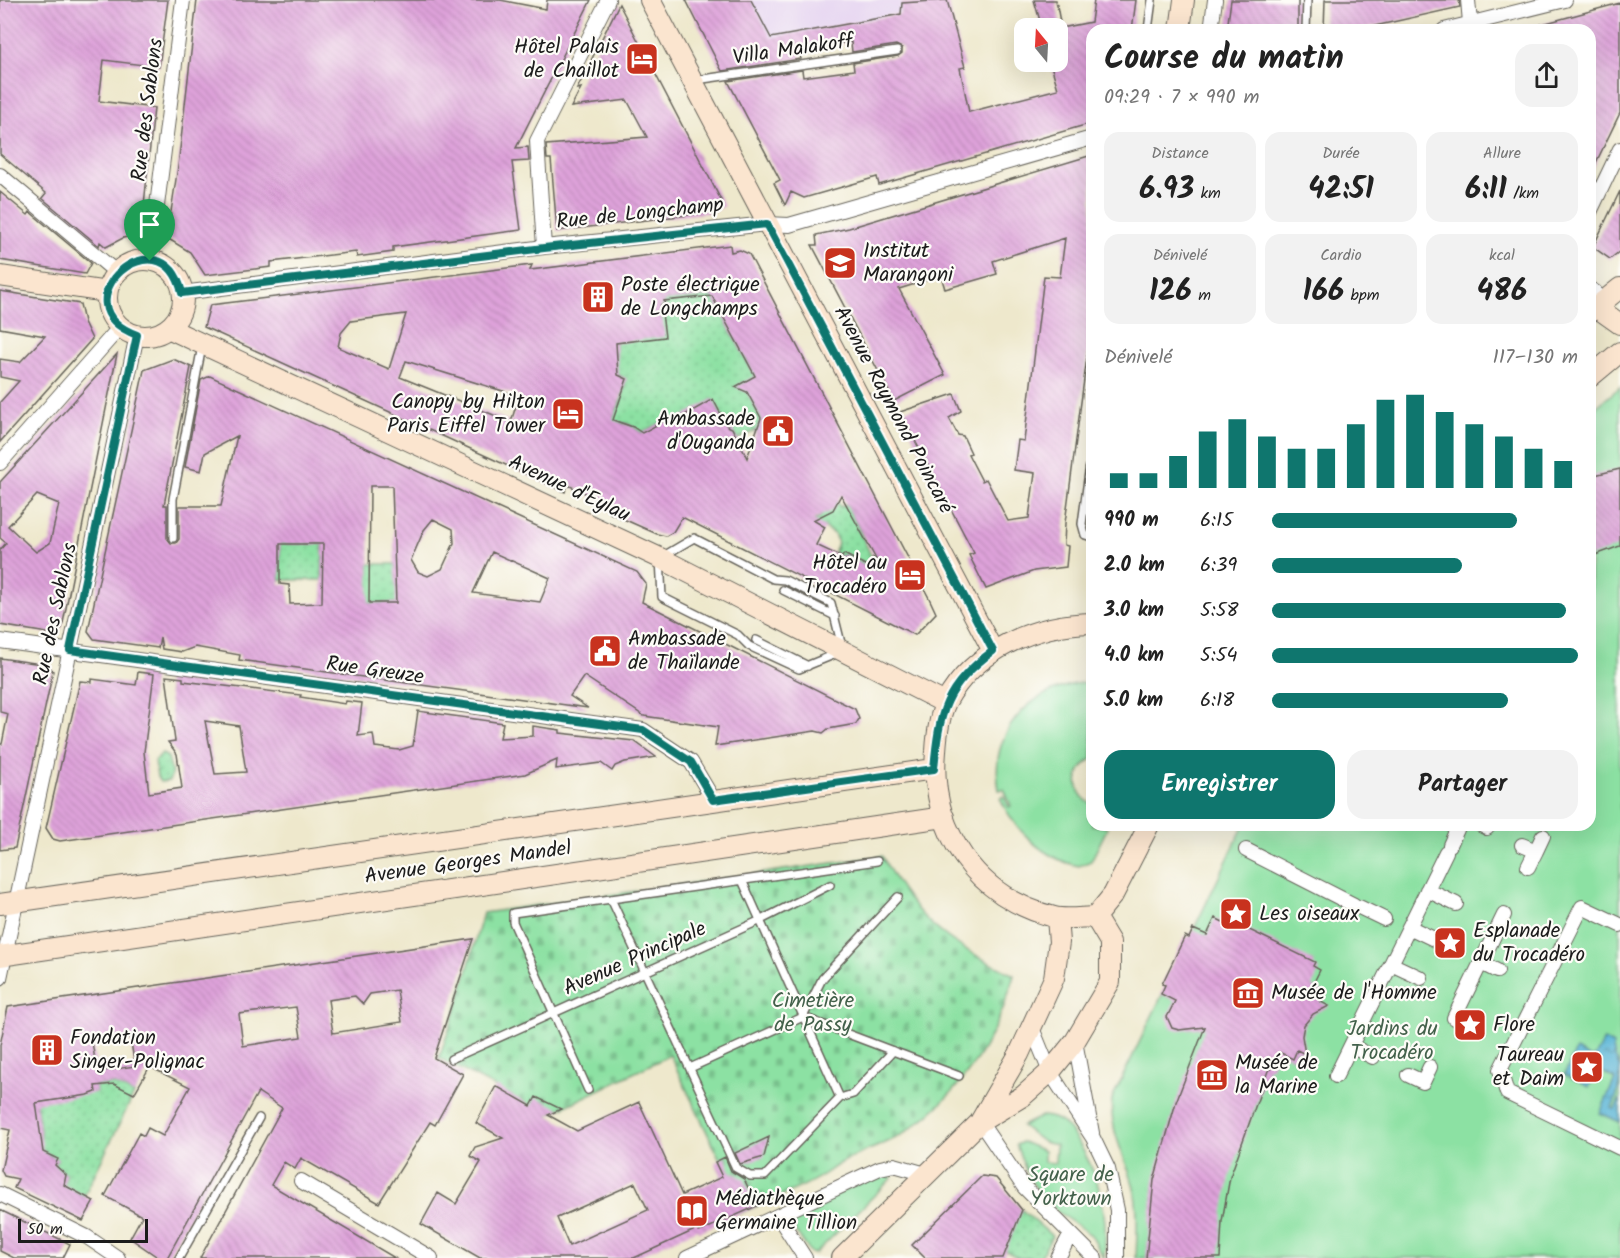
<!DOCTYPE html>
<html lang="fr">
<head>
<meta charset="utf-8">
<style>
  body { margin:0; font-family:Kalam,sans-serif; background:#f2f2f2; color:#222; height:100vh; display:flex; flex-direction:column; font-size:22px; white-space:nowrap }
  * { box-sizing:border-box; margin:0 }
  p { font-size:20px; color:#767676 }
  .icon { flex:none; width:33px; height:33px; fill:none; stroke:currentColor; stroke-width:2; stroke-linecap:round; stroke-linejoin:round }
  .map { position:relative; flex:1; overflow:hidden }
  .details { position:absolute; left:1086px; top:24px; width:510px; height:807px; display:flex; flex-direction:column; background:#fff; border-radius:18px; box-shadow:0 6px 24px #0002 }
  .details>* { flex:none }
  .needle { width:39px; rotate:342deg }
  .controls { position:absolute; left:1014px; top:18px; display:grid; gap:12px }
  .controls a { display:grid; place-items:center; width:54px; height:54px; border-radius:12px; background:#fff; box-shadow:0 6px 24px #0002; font-size:30px }
  .scale { position:absolute; left:18px; bottom:15px; width:130px; box-sizing:border-box; padding-left:6px; border:3px solid #1c1c1c; border-top:0; font-size:16px; line-height:21px; white-space:nowrap; color:#1c1c1c; -webkit-text-stroke:4px #fdfcf7; paint-order:stroke }
  .pin { position:absolute; display:grid; place-items:center; width:51px; height:51px; color:#fff; margin:-62px -26px; border-radius:50% 50% 50% 0; rotate:-45deg; box-shadow:0 0 6px #0007 }
  .pin .icon { rotate:45deg }
  .round { display:grid; place-items:center; flex:none; width:63px; height:63px; border-radius:18px; background:#f2f2f2 }
  .headline { display:flex; align-items:center; justify-content:space-between; height:102px; padding:0 18px }
  h1 { font-size:33px; font-weight:600; line-height:45px }
  .metrics { display:grid; grid-template-columns:repeat(3,1fr); gap:9px; height:102px; padding:6px 18px }
  .metrics div { display:grid; align-content:center; border-radius:15px; background:#f2f2f2; text-align:center }
  .metrics b { font-size:30px; font-weight:600 }
  .metrics small { font-size:16px; font-weight:400 }
  .metrics p { font-size:16px }
  .chart { height:168px; padding:12px 18px }
  .chart p { display:flex; justify-content:space-between }
  .chart svg { width:100%; height:108px; margin-top:6px; stroke:#0f766e; stroke-width:6 }
  .primary-button { display:flex; gap:12px; margin-top:auto; padding:12px 18px }
  .primary-button a { flex:1; height:69px; border-radius:18px; background:#0f766e; color:#fff; font-size:24px; font-weight:600; line-height:69px; text-align:center }
  .primary-button a+a { background:#f2f2f2; color:#222 }
  ul { padding:0 18px; list-style:none; font-size:20px }
  li { display:grid; grid-template-columns:96px 72px 1fr; align-items:center; height:45px }
  li i { height:15px; border-radius:8px; background:#0f766e }
  .map>svg:first-child { display:block }
</style>
</head>
<body>
<div class="map">
<svg width="1620" height="1258" viewBox="0 0 1620 1258">
  <defs>
    <pattern id="cemetery-stones" width="16" height="16" patternUnits="userSpaceOnUse" patternTransform="scale(1.5)"><rect width="16" height="16" fill="#8ce1a3"/><path d="M2 7V4a2 2 0 0 1 4 0v3zM10 15v-3a2 2 0 0 1 4 0v3z" fill="#78c08c"/></pattern>
    <pattern id="garden-dots" width="8" height="8" patternUnits="userSpaceOnUse" patternTransform="scale(1.5)"><rect width="8" height="8" fill="#8ce1a3"/><path d="M2 2h.1M6 6h.1" fill="none" stroke="#78c08c" stroke-width="1.8" stroke-linecap="round"/></pattern>
    <pattern id="water-ripples" width="26" height="14" patternUnits="userSpaceOnUse" patternTransform="scale(1.5)"><rect width="26" height="14" fill="#57b4d5"/><path d="M2 4q2-2 4 0t4 0M15 11q2-2 4 0t4 0" fill="none" stroke="#4792ac"/></pattern>
    <pattern id="building-back-hatch" width="6" height="6" patternUnits="userSpaceOnUse" patternTransform="scale(1.5)"><rect width="6" height="6" fill="#dea2da"/><path d="M-1 5l2 2M0 0l6 6M5-1l2 2" fill="none" stroke="#be8bba"/></pattern>
  </defs>
  <rect width="100%" height="100%" fill="#fdfcf7"/>
  <filter id="ink" filterUnits="userSpaceOnUse"><feTurbulence type="fractalNoise" baseFrequency=".0167" numOctaves="2"/><feDisplacementMap in="SourceGraphic" scale="12" xChannelSelector="R" yChannelSelector="G"/><feConvolveMatrix kernelMatrix="1 2 1 2 8 2 1 2 1" color-interpolation-filters="sRGB"/></filter>
  <filter id="wash" filterUnits="userSpaceOnUse"><feTurbulence type="fractalNoise" baseFrequency=".008" numOctaves="4" result="noise"/><feDisplacementMap in="SourceGraphic" scale="24" xChannelSelector="R" yChannelSelector="G"/><feGaussianBlur stdDeviation="1.35" result="paint"/><feColorMatrix in="noise" values="0 0 0 0 0 0 0 0 0 0 0 0 0 0 0 0 0 1.4 0 .05"/><feComposite in="paint" operator="in"/></filter>
  <g filter="url(#wash)">
    <rect width="100%" height="100%" fill="#eee8cc"/>
    <path fill="#e5d3f1" d="M751,0H902L901,13L771,38Z"/>
    <path fill="#8ce1a3" stroke="#547e60" stroke-width="1.5" d="M1620,387V1258H1136C1137,1233 1139,1209 1133,1184C1125,1156 1109,1130 1112,1099L1244,825H1590V412Z
      M1081,683H1092V759C1073,770 1072,793 1092,804L1089,818L1092,819V825L1108,827L1091,861L1079,866C1044,859 1014,830 1000,798L1004,796L1009,807L1011,806L1004,789L999,790C989,734 1026,691 1081,683Z
      M1042,1116C1061,1117 1068,1127 1078,1142C1101,1178 1109,1216 1104,1258L1091,1235L1059,1213L1041,1195L1029,1178L1016,1145L1023,1142L1044,1151V1162L1055,1163L1056,1145L1043,1142L1022,1126Z
      M887,1171L892,1178L815,1254L811,1253L791,1225L792,1214Z"/>
    <path fill="url(#cemetery-stones)" stroke="#547e60" stroke-width="1.5" d="M882,856C917,923 947,942 1014,975C997,1039 959,1098 901,1135C882,1147 849,1155 832,1169C808,1187 769,1200 739,1214L720,1179L725,1170L670,1055L548,1115L439,1058L459,1001L483,913Z"/>
    <path fill="url(#garden-dots)" stroke="#547e60" stroke-width="1.5" d="M712,296L755,376L746,389L762,420L759,424L761,428L738,439L732,428H728L713,400L674,430L668,419L642,433L628,424L612,421L623,396L626,379L617,374L616,343L665,305L664,301Z
      M829,486L840,507L847,504L872,558L876,559L882,569L875,573L844,554L842,557L834,553L838,543L834,534L814,521L820,518Z
      M280,544H323L322,580H280Z
      M369,564H396L397,603H368Z
      M162,754L168,757L172,775L169,781L160,782L157,777L155,761Z
      M114,1084L134,1094L84,1196L63,1187L66,1175L55,1165L57,1159L34,1147L41,1137L36,1102L96,1092L95,1086Z
      M1022,1210L1052,1236L1040,1258H1018L991,1242Z"/>
    <path fill="url(#water-ripples)" stroke="#3a6878" stroke-width="1.5" d="M1604,1040L1613,1045C1613,1055 1617,1060 1620,1069C1620,1082 1618,1096 1612,1108L1615,1109L1620,1098V1122L1600,1113L1615,1079L1601,1071L1597,1072L1589,1087L1564,1075L1576,1050L1591,1058L1595,1057Z"/>
    <g id="blocks">
      <path fill="url(#building-back-hatch)" fill-rule="evenodd" d="M0,0H168L159,67L104,60L99,101L154,108L141,234L123,238L106,247L100,242L99,246L42,198L46,193L0,154Z
        M197,0H500L546,9L547,0H591L516,148L528,147L529,161L512,162L521,230L393,247V252L357,257L356,252L271,262V267L205,275L190,252L167,238L178,166Z
        M686,0H751L771,38L901,14L902,3L947,0L965,67L960,68L969,112L1058,89L1050,62H1058V28H1042L1034,0H1056L1061,28L1091,22L1094,0H1136L1132,30H1092V123L879,185L877,177L804,198L791,192L785,205L774,183L780,180L728,81L802,70L803,77L854,70L853,63L898,56L902,53V48L896,45L852,52L851,42L799,49L801,59L722,71Z
        M1231,0H1298V30H1227Z
        M1325,0H1459L1460,7L1357,30H1324Z
        M1620,3V113L1590,175V30H1536L1535,26Z
        M619,4L724,206L712,212L557,231L551,159H547L546,145L647,137L627,100L571,107L581,88L577,89Z
        M1092,155V319L1065,523L1064,545L1068,546L1066,567L1034,571L986,589L969,555L974,553L900,412L954,394L961,411L949,418L958,435L963,436L971,453L968,454L982,481L986,479L1008,521L1029,518L1035,473L1014,470L1018,440L1024,441L1044,276L1060,277L1065,238L993,261L997,274L945,289L941,276L899,289L945,375L894,401L812,245H817L816,235L849,228Z
        M1620,191V251L1610,259L1593,247Z
        M0,192L28,215L30,212L91,263L85,274L0,260Z
        M730,245L731,252L740,250L749,254L929,598L936,613L915,635L682,517L673,532L666,536L657,534L610,513L613,506L568,485L565,492L204,327L210,305L532,265L530,270ZM712,296L755,376L735,387L747,392L761,418L747,458L732,428L727,426L713,399L671,423L668,419L642,433L633,427L613,420L627,379L618,375L616,343L665,337L661,305H665L664,301ZM406,314L389,369L338,347L341,333L351,321ZM406,361L519,396L511,422L400,377ZM841,495L877,561L872,557L879,572L844,554L842,557L816,545L825,527L813,520L833,510Z
        M0,291L80,304L84,322L92,339L0,442V402L19,381L0,377V359L20,362L45,336L0,328Z
        M117,354L62,628L53,634L0,625V550L6,543L0,538V482ZM37,495L59,504L50,543L36,552L8,526Z
        M173,359L191,367L164,505H167V538L171,543H176L179,539V506H221L237,436L205,453L201,471L185,467L201,380L210,376L637,572L646,584L642,602L855,709L859,719L856,724L828,729L823,733L815,731L715,746L718,727L644,716L584,676L570,696L588,708L239,660L240,655L195,647L182,652L162,649L160,637L158,648L94,639L88,631L144,370ZM370,486H392L396,603H369ZM433,519L453,529L454,543L442,569L428,576L418,572L411,560L424,530ZM280,544H323L322,603L290,604L289,585L280,584ZM492,552L550,578L540,602L473,593Z
        M1620,469V546L1590,557V476Z
        M0,658L48,665L53,671L15,848L0,850V744H2L8,714L0,712Z
        M138,672L154,674L144,752L149,793L182,788L177,754L168,742L175,741L166,676L183,678V681L301,695L300,697L345,704L346,701L362,703L358,736L373,734L375,747L399,750L413,746L418,711L503,723L500,738L533,736V726L560,730V733L634,741L656,757L625,762L615,766L612,771L601,763L556,769L557,760L525,774L60,841L53,839L46,828L80,681L92,682V679L136,685ZM205,721L239,726L246,772L215,774Z
        M1215,918L1223,922L1225,918L1315,962L1313,966L1320,970L1312,986L1325,993L1321,1002L1329,1006L1313,1014L1304,1025L1302,1036L1305,1054L1297,1050L1293,1059L1279,1052L1271,1069L1269,1068L1230,1177L1222,1221L1220,1258H1146L1154,1180L1176,1102L1205,1027L1179,1030L1172,1028L1167,1017L1175,1001L1161,994L1165,985L1162,984L1185,936L1189,938L1193,929L1207,935Z
        M473,939L434,1058L463,1074L435,1125L430,1122L379,1203L301,1158L295,1169L284,1162L271,1185L395,1258H200L282,1108L258,1092L167,1258H159L130,1238L142,1216L105,1196L139,1133L144,1136L148,1128L163,1136L190,1087L154,1069L153,1061L134,1094L114,1084L95,1086L96,1092L88,1095L36,1103L43,1152L58,1159L55,1165L66,1175L64,1185L94,1201L83,1221L14,1188L18,1179L4,1176L1,1170L10,1130L0,1128V1045L8,1007ZM397,990L402,1022L333,1033L328,1000L355,996L363,1004L370,994ZM296,1007L301,1037L243,1046L239,1014ZM130,1037L135,1066L97,1072L92,1042Z
        M496,1086L531,1106L536,1097L561,1109L548,1115L577,1131L639,1102L682,1195L722,1177L715,1162L725,1157L731,1171L744,1179L757,1206L699,1232L697,1229L634,1258H480L421,1224L438,1193L456,1204L481,1162L470,1156L475,1147L503,1138L476,1123ZM635,1183L648,1210L569,1246L557,1218Z
        M769,1137L764,1157L740,1164L735,1153Z
        M982,1176L996,1178L1022,1210L1003,1258H925L912,1245Z
        M0,1210L70,1244L63,1258H14L0,1251Z"/>
    </g>
  </g>
  <g filter="url(#ink)">
    <use href="#blocks" fill-opacity="0" stroke="#66635a" stroke-width="1.5"/>
    <g fill="none" stroke-linecap="round" stroke-linejoin="round">
      <g stroke="#66635a" stroke-width="10">
        <path id="lane" d="M1148,30L1152,0
          M1306,30L1307,0
          M696,80L897,51
          M1092,449L1082,524L1085,535L1092,537
          M173,538V499L202,346
          M694,538L773,579L785,580L831,603L843,651L799,669L749,646L738,635L662,597L660,558Z
          M783,590L835,616
          M756,640L808,666
          M742,880L840,1098
          M611,899L736,1168L750,1176H765L840,1098L853,1094L893,1051
          M803,1017L959,1076
          M803,1017L822,979L898,897
          M451,1059L761,920L830,885
          M690,1068L803,1017
          M588,1090L513,922V913L877,861
          M179,1258L259,1118"/>
      </g>
      <g stroke="#66635a" stroke-width="16">
        <path id="street" d="M1468,0L1470,23
          M1211,30L1215,0
          M1444,30L1565,0
          M0,175L117,273
          M1590,212L1620,149
          M544,247L537,141L608,0
          M150,261L183,0
          M1590,289L1595,292L1596,307L1592,306
          M182,293L544,247L767,224L789,225L1092,138
          M0,463L120,327
          M0,641L643,730L691,762L713,799
          M1481,825L1487,828
          M1450,845L1459,825
          M1522,845L1536,851L1528,867
          M1246,850L1354,905
          M1536,851L1543,836
          M1427,890L1456,904
          M1359,907L1384,919
          M1620,925L1582,907L1500,1070L1507,1093L1620,1148
          M1409,927L1438,941
          M1481,963L1497,971
          M1391,964L1421,978
          M0,978L137,335
          M1454,1018L1504,915
          M1032,1028L1050,1072L1093,1138L1108,1169L1117,1210V1258
          M1075,1041L1092,1133
          M1351,1046L1373,1057
          M1408,1075L1423,1082L1430,1067
          M1336,1076L1446,852
          M980,1122L1024,1187L1095,1258
          M301,1181L431,1258
          M0,1194L87,1237L118,1258
          M778,1216L805,1258
          M687,1258L880,1168L894,1165L926,1174
          M1058,1258L1070,1235"/>
      </g>
      <g stroke="#66635a" stroke-width="22">
        <path id="secondary" d="M650,0L993,651
          M1180,30L1184,0
          M107 298a38 38 0 1 1 76 0a38 38 0 1 1-76 0Z
          M0,276L107,292
          M1596,307L1620,324
          M1590,312L1620,288
          M168,328L660,558L945,703
          M1590,377L1620,352
          M1092,623C1035,624 974,650 946,702C939,716 937,735 936,751C929,830 977,898 1054,917C1066,920 1083,917 1095,917L1113,895L1149,825
          M0,904L934,769
          M0,956L944,817
          M981,1120L1019,1054L1054,978L1059,942L1057,918
          M842,1258L980,1122L1023,1096L1050,1072L1075,1041L1110,982V942L1095,917"/>
      </g>
      <use href="#lane" stroke="#fff" stroke-width="7"/>
      <use href="#street" stroke="#fff" stroke-width="14"/>
      <use href="#secondary" stroke="#fbe5cf" stroke-width="20"/>
    </g>
  </g>
  <g fill="none" stroke-linecap="round" stroke-linejoin="round" filter="url(#ink)">
    <g stroke="#fff" stroke-width="12">
      <path id="route" d="M767,224L993,651C945,686 939,712 934,769L713,800L691,762L643,730L70,650L137,335C53,304 162,210 182,293L544,248Z"/>
    </g>
    <use href="#route" stroke="#0f766e" stroke-width="8"/>
  </g>
  <defs>
    <g id="hotel-square" transform="scale(1.725)"><rect x="-9" y="-9" width="18" height="18" rx="4" fill="#c8321e" stroke="#fdfcf7"/><path d="M-6-4.5h1.5V1H6V5H4.5V3h-9V5H-6ZM-4 0a1.8 1.8 0 1 1 3.6 0ZM.5 0V-2.5h3Q6-2.5 6 0Z" fill="#fff"/></g>
    <g id="university-square" transform="scale(1.725)"><rect x="-9" y="-9" width="18" height="18" rx="4" fill="#c8321e" stroke="#fdfcf7"/><path d="M0-5L7-2L0 1L-7-2ZM-4 1L0 2.5L4 1V4Q0 6-4 4Z" fill="#fff"/></g>
    <g id="building-square" transform="scale(1.725)"><rect x="-9" y="-9" width="18" height="18" rx="4" fill="#c8321e" stroke="#fdfcf7"/><path d="M-4-6H4V6H1V3H-1V6H-4ZM-2.5-4.3h1.7v1.8h-1.7ZM.8-4.3h1.7v1.8H.8ZM-2.5-1h1.7V.8h-1.7ZM.8-1h1.7V.8H.8Z" fill="#fff"/></g>
    <g id="civic-square" transform="scale(1.725)"><rect x="-9" y="-9" width="18" height="18" rx="4" fill="#c8321e" stroke="#fdfcf7"/><path d="M-.6-6.5H3V-4.5H.6V-3L4-1V1h2V6H-6V1h2V-1L-.6-3ZM-1.2 2.5V6h2.4V2.5Z" fill="#fff"/></g>
    <g id="sight-square" transform="scale(1.725)"><rect x="-9" y="-9" width="18" height="18" rx="4" fill="#c8321e" stroke="#fdfcf7"/><path d="M0-6L1.8-2.2L6-1.7L2.9 1.2L3.7 5.4L0 3.3L-3.7 5.4L-2.9 1.2L-6-1.7L-1.8-2.2Z" fill="#fff"/></g>
    <g id="museum-square" transform="scale(1.725)"><rect x="-9" y="-9" width="18" height="18" rx="4" fill="#c8321e" stroke="#fdfcf7"/><path d="M0-6L6-3V-2H-6V-3ZM-5-1h2V3h-2ZM-1-1h2V3h-2ZM3-1h2V3H3ZM-6 4H6V6H-6Z" fill="#fff"/></g>
    <g id="library-square" transform="scale(1.725)"><rect x="-9" y="-9" width="18" height="18" rx="4" fill="#c8321e" stroke="#fdfcf7"/><path d="M-6-4Q-3-5.5-.7-3.5V5Q-3 3-6 4ZM6-4Q3-5.5 .7-3.5V5Q3 3 6 4Z" fill="#fff"/></g>
  </defs>
  <g fill-rule="evenodd">
    <use href="#hotel-square" x="642" y="59"/>
    <use href="#university-square" x="840" y="263"/>
    <use href="#building-square" x="598" y="297"/>
    <use href="#hotel-square" x="568" y="414"/>
    <use href="#civic-square" x="778" y="431"/>
    <use href="#hotel-square" x="910" y="575"/>
    <use href="#civic-square" x="605" y="651"/>
    <use href="#sight-square" x="1236" y="914"/>
    <use href="#sight-square" x="1450" y="943"/>
    <use href="#museum-square" x="1248" y="993"/>
    <use href="#sight-square" x="1470" y="1025"/>
    <use href="#building-square" x="47" y="1050"/>
    <use href="#sight-square" x="1587" y="1067"/>
    <use href="#museum-square" x="1212" y="1075"/>
    <use href="#library-square" x="692" y="1211"/>
  </g>
  <g text-anchor="middle" dominant-baseline="central" stroke-width="4.5" stroke-linejoin="round" paint-order="stroke">
    <g font-size="21" fill="#1c1c1c" stroke="#fdfcf7" text-anchor="start">
      <text x="619" y="47" text-anchor="end">Hôtel Palais<tspan x="619" dy="24">de Chaillot</tspan></text>
      <text x="863" y="251">Institut<tspan x="863" dy="24">Marangoni</tspan></text>
      <text x="621" y="285">Poste électrique<tspan x="621" dy="24">de Longchamps</tspan></text>
      <text x="545" y="402" text-anchor="end">Canopy by Hilton<tspan x="545" dy="24">Paris Eiffel Tower</tspan></text>
      <text x="755" y="419" text-anchor="end">Ambassade<tspan x="755" dy="24">d'Ouganda</tspan></text>
      <text x="887" y="563" text-anchor="end">Hôtel au<tspan x="887" dy="24">Trocadéro</tspan></text>
      <text x="628" y="639">Ambassade<tspan x="628" dy="24">de Thaïlande</tspan></text>
      <text x="1259" y="914">Les oiseaux</text>
      <text x="1473" y="931">Esplanade<tspan x="1473" dy="24">du Trocadéro</tspan></text>
      <text x="1271" y="993">Musée de l'Homme</text>
      <text x="1493" y="1025">Flore</text>
      <text x="70" y="1038">Fondation<tspan x="70" dy="24">Singer-Polignac</tspan></text>
      <text x="1564" y="1055" text-anchor="end">Taureau<tspan x="1564" dy="24">et Daim</tspan></text>
      <text x="1235" y="1063">Musée de<tspan x="1235" dy="24">la Marine</tspan></text>
      <text x="715" y="1199">Médiathèque<tspan x="715" dy="24">Germaine Tillion</tspan></text>
    </g>
    <g font-size="21" fill="#1c1c1c" stroke="#fdfcf7">
      <text transform="translate(793 50) rotate(-8)">Villa Malakoff</text>
      <text transform="translate(148 110) rotate(-83)">Rue des Sablons</text>
      <text transform="translate(640 214) rotate(-6)">Rue de Longchamp</text>
      <text transform="translate(893 410) rotate(62)">Avenue Raymond Poincaré</text>
      <text transform="translate(569 489) rotate(25)">Avenue d'Eylau</text>
      <text transform="translate(56 614) rotate(-78)">Rue des Sablons</text>
      <text transform="translate(375 671) rotate(8)">Rue Greuze</text>
      <text transform="translate(468 863) rotate(-8)">Avenue Georges Mandel</text>
      <text transform="translate(635 959) rotate(-24)">Avenue Principale</text>
    </g>
    <g font-size="21" fill="#43614b" stroke="#fdfcf7">
      <text x="813" y="1001">Cimetière<tspan x="813" dy="24">de Passy</tspan></text>
      <text x="1392" y="1029">Jardins du<tspan x="1392" dy="24">Trocadéro</tspan></text>
      <text x="1071" y="1175">Square de<tspan x="1071" dy="24">Yorktown</tspan></text>
    </g>
  </g>
</svg>
<div class="controls">
<a><svg class="needle" viewBox="-14 -14 28 28"><path d="M0-13l5 13h-10z" fill="#e53935"/><path d="M0 13l5-13h-10z" fill="#767676"/></svg></a>
</div>
<div class="scale">50 m</div>
<div class="pin" style="left:150px;top:261px;background:#1e9e55"><svg class="icon" aria-label="arrive" viewBox="0 0 24 24"><path d="M6 21V4h12l-3 4 3 4H6"/></svg></div>
<section class="details">
<div class="headline"><div><h1>Course du matin</h1><p>09:29 · 7 × 990 m</p></div><a class="round"><svg class="icon" aria-label="share" viewBox="0 0 24 24"><path d="M12 15V3M7 8l5-5 5 5M5 13v7h14v-7"/></svg></a></div>
<div class="metrics">
<div><p>Distance</p><b>6.93<small> km</small></b></div>
<div><p>Durée</p><b>42:51</b></div>
<div><p>Allure</p><b>6:11<small> /km</small></b></div>
</div>
<div class="metrics">
<div><p>Dénivelé</p><b>126<small> m</small></b></div>
<div><p>Cardio</p><b>166<small> bpm</small></b></div>
<div><p>kcal</p><b>486</b></div>
</div>
<div class="chart"><p><span>Dénivelé</span>117–130 m</p>
<svg viewBox="0 0 160 44" preserveAspectRatio="none"><path d="M5 44V38M15 44V38M25 44V31M35 44V21M45 44V16M55 44V23M65 44V28M75 44V28M85 44V18M95 44V8M105 44V6M115 44V13M125 44V18M135 44V23M145 44V28M155 44V33"/></svg>
</div>
<ul>
<li><b>990 m</b>6:15<i style="width:80%"></i></li>
<li><b>2.0 km</b>6:39<i style="width:62%"></i></li>
<li><b>3.0 km</b>5:58<i style="width:96%"></i></li>
<li><b>4.0 km</b>5:54<i style="width:100%"></i></li>
<li><b>5.0 km</b>6:18<i style="width:77%"></i></li>
</ul>
<div class="primary-button"><a>Enregistrer</a><a>Partager</a></div>
</section>
</div>
</body>
</html>
